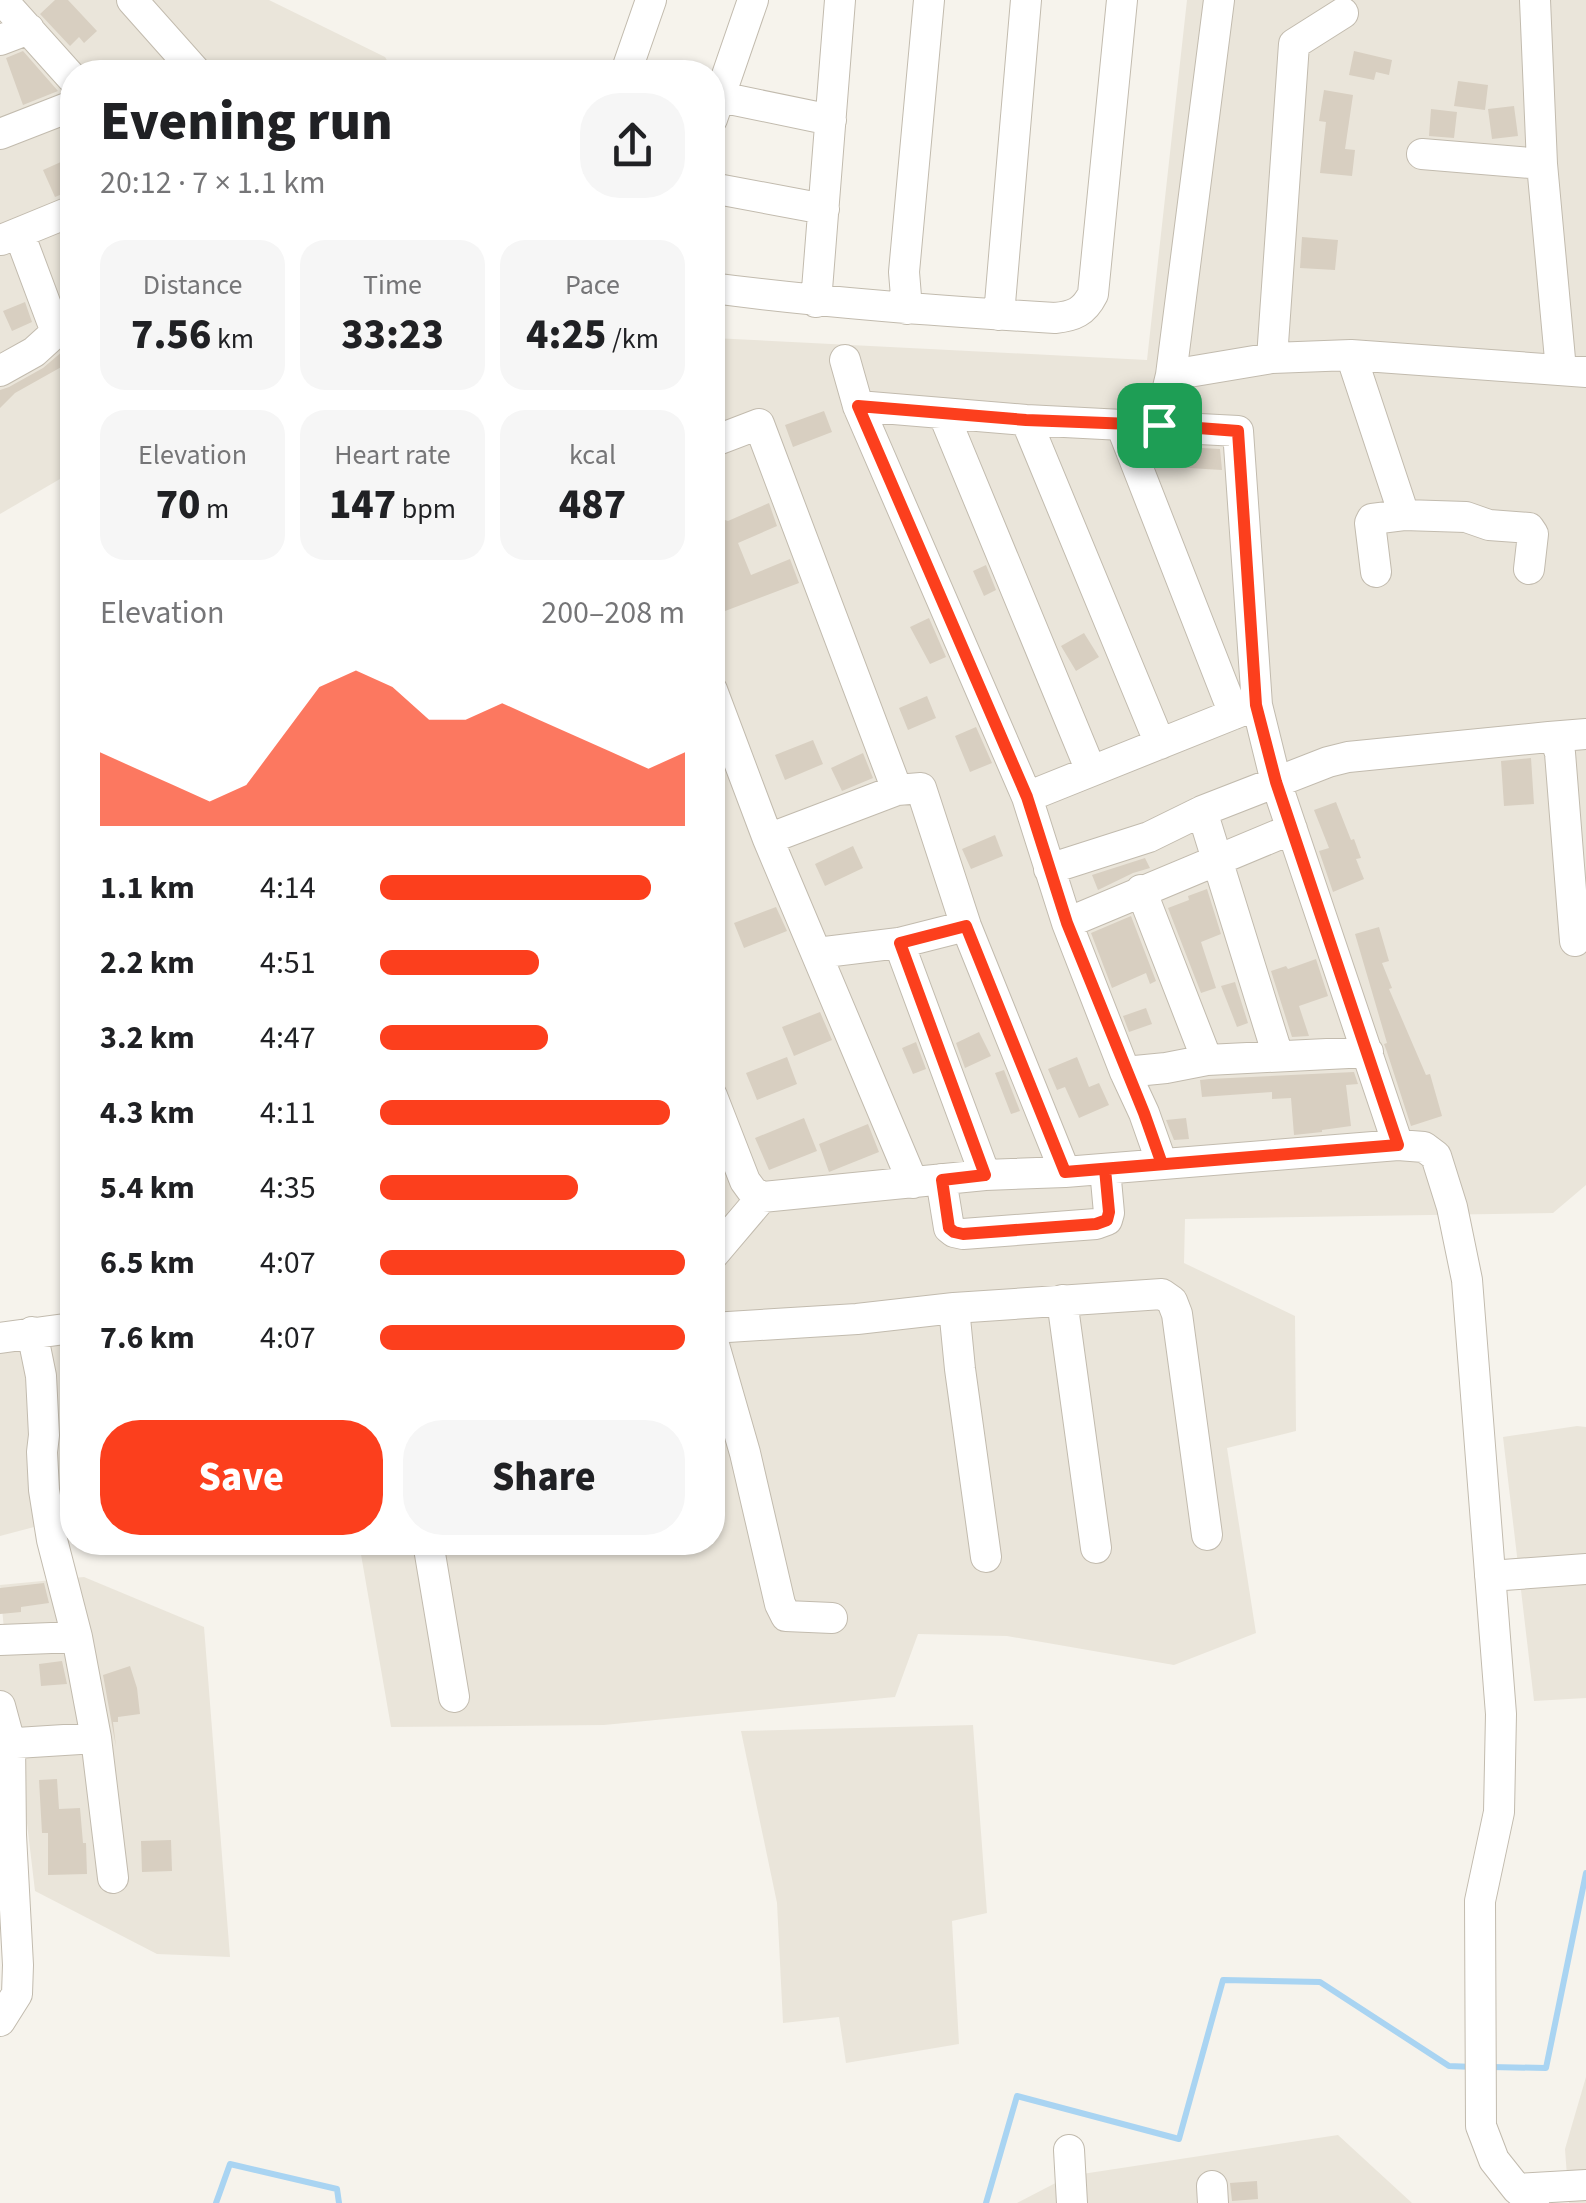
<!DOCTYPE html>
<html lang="en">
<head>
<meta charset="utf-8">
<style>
  body { margin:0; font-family:"Source Sans 3",sans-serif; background:#f6f6f6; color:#202124; height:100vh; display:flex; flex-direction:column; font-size:38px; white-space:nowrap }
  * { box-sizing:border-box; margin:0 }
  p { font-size:32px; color:#757577 }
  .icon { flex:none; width:55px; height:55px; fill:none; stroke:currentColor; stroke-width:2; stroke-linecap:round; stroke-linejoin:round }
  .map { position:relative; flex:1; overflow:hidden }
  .sheet { position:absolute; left:60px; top:60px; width:665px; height:1495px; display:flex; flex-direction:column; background:#fff; border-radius:40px; box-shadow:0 2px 8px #0004 }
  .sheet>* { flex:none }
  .pin { position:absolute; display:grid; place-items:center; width:85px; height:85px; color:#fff; margin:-42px; border-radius:20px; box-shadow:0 5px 15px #0006 }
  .round { display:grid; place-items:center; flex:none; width:105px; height:105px; border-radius:40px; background:#f6f6f6 }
  .overview { display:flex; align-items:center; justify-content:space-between; height:170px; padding:0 40px }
  h1 { font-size:55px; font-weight:800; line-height:75px }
  .metrics { display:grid; grid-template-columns:repeat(3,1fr); gap:15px; height:170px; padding:10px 40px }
  .metrics div { display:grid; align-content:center; border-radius:25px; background:#f6f6f6; text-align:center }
  .metrics b { font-size:42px; font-weight:800 }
  .metrics small { font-size:28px; font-weight:400 }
  .metrics p { font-size:28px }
  .chart { height:280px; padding:20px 40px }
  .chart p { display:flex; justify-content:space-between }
  .chart svg { width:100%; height:180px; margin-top:10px; fill:#fc3f1d; opacity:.7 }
  .cta { display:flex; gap:20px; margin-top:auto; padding:20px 40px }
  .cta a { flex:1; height:115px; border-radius:40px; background:#fc3f1d; color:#fff; font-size:40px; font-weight:800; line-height:115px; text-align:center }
  .cta a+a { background:#f6f6f6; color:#202124 }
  ul { padding:0 40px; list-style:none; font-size:32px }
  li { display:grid; grid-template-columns:160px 120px 1fr; align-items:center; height:75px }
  li i { height:25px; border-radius:12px; background:#fc3f1d }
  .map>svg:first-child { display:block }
</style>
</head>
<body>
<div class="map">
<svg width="1586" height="2203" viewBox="0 0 1586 2203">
  <rect width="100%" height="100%" fill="#f6f3ec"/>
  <path fill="#eae5da" d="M0,0H269L385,57L394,72H72V472L0,514Z
    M1187,0H1586V1185L1553,1213L1185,1219L1184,1263L1295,1316L1296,1431L1227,1448L1256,1633L1174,1665L1007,1636L918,1634L895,1697L604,1725L391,1727L359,1543L712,1542L713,338L1147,360Z
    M72,1336V1517L0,1536V1345Z
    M1577,1426L1586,1427V1698L1534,1701L1503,1437Z
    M84,1577L204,1627L230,1957L157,1954L35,1891L18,1747L0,1748V1631L4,1630L0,1585Z
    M973,1725L987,1913L952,1921L959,2044L846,2063L839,2017L783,2023L777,1903L741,1731Z
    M1586,2077V2203H1569L1565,2149Z
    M1338,2135L1412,2203H1017L1069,2176Z"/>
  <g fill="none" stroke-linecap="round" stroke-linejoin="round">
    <path stroke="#a9d4f2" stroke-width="6" d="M1491,2067L1546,2068L1586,1873
      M216,2203L230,2164L337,2189L339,2203
      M986,2203L1017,2096L1179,2139L1223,1980L1320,1982L1449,2066L1474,2067"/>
  </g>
  <path fill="#d8cfc1" d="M55,0H68L97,31L84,43L79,37L70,46L40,14Z
    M23,51L58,91L23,105L6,58Z
    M1354,51L1392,60L1389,75L1376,72L1374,80L1349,75Z
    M1458,81L1488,85L1485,110L1454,106Z
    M1324,90L1353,95L1345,149L1355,150L1352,176L1320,173L1326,122L1319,121Z
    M1514,106L1518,136L1492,139L1488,109Z
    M1431,109L1457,112L1454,138L1429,136Z
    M72,157V190L55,197L43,170Z
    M1302,237L1338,240L1335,270L1300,268Z
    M25,302L32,322L12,331L3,311Z
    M63,351H72V361L15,393L0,408V390L9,387L43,368Z
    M824,411L832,432L793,447L785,425Z
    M1149,445L1220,449L1222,470L1157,466Z
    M712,490L725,520L728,521L769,503L777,526L738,543L751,575L790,559L799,583L712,616Z
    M986,565L996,590L984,596L973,571Z
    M929,618L946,657L930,664L910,627Z
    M1084,633L1099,657L1076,671L1061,646Z
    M927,696L936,718L908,730L899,708Z
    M976,727L992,763L970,772L955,736Z
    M813,740L823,764L785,780L775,755Z
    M863,753L873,778L842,791L831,768Z
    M1531,758L1534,804L1504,806L1501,761Z
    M1336,802L1351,840L1354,839L1361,858L1356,859L1364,879L1333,892L1319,851L1329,848L1314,810Z
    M995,835L1003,856L971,869L962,849Z
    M853,846L863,868L825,886L815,864Z
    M1145,858L1150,868L1133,873L1098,890L1092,875Z
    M1207,889L1221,934L1201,942L1216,988L1201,993L1168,908L1189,900L1188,896Z
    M776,907L787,931L744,948L734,923Z
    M1131,916L1156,981L1150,984L1146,973L1112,988L1091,933Z
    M1379,927L1389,961L1382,963L1392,988L1389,989L1426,1075L1430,1074L1442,1116L1411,1126L1387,1052L1384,1044L1387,1043L1355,934Z
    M1316,959L1328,996L1299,1006L1309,1036L1292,1037L1271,971L1286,966L1288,969Z
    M1235,982L1248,1023L1237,1027L1221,986Z
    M1146,1008L1152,1024L1129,1032L1123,1016Z
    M820,1012L832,1040L794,1056L782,1027Z
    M979,1032L991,1056L965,1068L956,1043Z
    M916,1042L926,1069L913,1074L902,1048Z
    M787,1057L797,1084L757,1100L746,1073Z
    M1077,1057L1089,1087L1099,1083L1109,1105L1079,1118L1065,1087L1057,1090L1048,1069Z
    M1004,1070L1020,1111L1011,1114L995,1073Z
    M1354,1072L1358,1084L1346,1085L1351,1126L1322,1130V1132L1294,1135L1291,1098L1272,1099V1092L1202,1097L1200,1080L1209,1079Z
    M804,1118L817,1151L769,1170L755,1138Z
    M1186,1118L1189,1139L1174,1140L1166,1120Z
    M868,1124L879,1152L829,1172L819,1144Z
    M44,1583L49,1603L21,1607V1612L0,1614V1588Z
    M62,1661L67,1684L41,1686L39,1664Z
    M130,1666L137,1688L140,1714L118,1717V1722H113L116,1747L103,1675Z
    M57,1779L59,1809L80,1808L83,1843H86L87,1874L48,1875V1833H42L39,1780Z
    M171,1840L172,1871L142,1872L141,1841Z
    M1257,2181L1258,2199L1232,2201L1230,2183Z"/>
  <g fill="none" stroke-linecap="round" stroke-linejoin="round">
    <g stroke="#c2bbae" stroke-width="32">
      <path id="minor" d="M2,0L72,78
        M132,0L196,72
        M1535,0L1542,164L1561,370
        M0,40L29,29
        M626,72L651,0
        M720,97L831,120
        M712,119L753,0
        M0,134L72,106
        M1422,154L1542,164
        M712,188L824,209
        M19,233L56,332
        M1,240L72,211
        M712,288C826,303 940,311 1055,318C1074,316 1084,312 1093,294L1122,0
        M816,302L840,0
        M907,309L904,272L929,0
        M999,315L1026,0
        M1351,355L1404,515
        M1272,358L1294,44L1343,13
        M845,360L858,406L1027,797L1067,923L1125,1072L1144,1113L1162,1164
        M0,371L34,352L56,332H72
        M1171,375L1219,0
        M858,406L1026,420L1238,431L1257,705L1276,782L1398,1145
        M943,413L1091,771
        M1026,420L1160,744
        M1121,425L1234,714
        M1159,425L1171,375L1272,358L1351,355L1586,372
        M712,442L759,424L897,790
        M1376,572L1370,523L1372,519L1404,515L1466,517L1489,525L1529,528L1533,534L1529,569
        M712,690L768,839L913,1183
        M1549,737L1586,734
        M1027,797L1249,708
        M1202,811L1278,1056
        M768,839L897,790L921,788L966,926L1065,1172
        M1049,869L1149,837L1202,811L1328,762L1348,757L1549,737L1556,741L1560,753L1575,941
        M1141,890L1207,1060
        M1067,923L1292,829
        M899,943L985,1175
        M817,953L899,943L966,926
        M1125,1072L1166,1068L1207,1060L1368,1052
        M712,1096L745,1181L753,1192L762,1197L985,1175L1065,1172L1398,1145L1424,1147L1436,1156L1452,1207L1467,1280L1501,1714L1499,1812L1480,1901L1481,2126L1494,2160L1517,2189L1534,2203
        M941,1179L949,1228L954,1232L963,1234L1096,1224L1107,1220L1109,1213L1105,1169
        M712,1256L762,1197
        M1062,1300L1096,1548
        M954,1308L960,1369L986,1557
        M712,1328L857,1319L954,1308L1162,1294L1172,1301L1177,1314L1207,1535
        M32,1332L41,1376L44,1435L42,1452L44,1490L52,1540L77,1637L96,1738L113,1878
        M0,1338L72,1328
        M712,1338L745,1453L780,1604L786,1616L832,1618
        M428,1542L454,1697
        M1490,1576L1586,1569
        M0,1640L77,1637
        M0,1706L10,1743L11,1835L18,1965L17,1994L0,2021
        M0,1744L96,1738
        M1069,2150L1072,2203
        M1212,2186L1213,2203
        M1517,2189L1586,2185"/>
    </g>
    <use href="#minor" stroke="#fff" stroke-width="30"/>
  </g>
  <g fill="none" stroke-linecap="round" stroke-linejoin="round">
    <g stroke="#fff" stroke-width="20">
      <path id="route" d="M1159,425L1026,420L858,406L1027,797L1067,923L1144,1113L1162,1164L1065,1172L966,926L900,943L985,1175L942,1180L949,1228L954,1232L963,1234L1096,1224L1107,1220L1109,1212L1105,1169L1398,1145L1276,782L1256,705L1238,431L1159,425"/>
    </g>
    <use href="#route" stroke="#fc3f1d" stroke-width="12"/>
  </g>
</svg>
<div class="pin" style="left:1159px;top:425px;background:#1e9e55"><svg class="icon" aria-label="arrive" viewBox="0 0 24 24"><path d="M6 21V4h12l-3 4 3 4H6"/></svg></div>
<section class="sheet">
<div class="overview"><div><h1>Evening run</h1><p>20:12 · 7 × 1.1 km</p></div><a class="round"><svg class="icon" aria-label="share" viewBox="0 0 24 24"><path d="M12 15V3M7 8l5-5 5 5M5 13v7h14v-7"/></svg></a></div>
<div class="metrics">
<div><p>Distance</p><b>7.56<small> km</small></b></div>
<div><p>Time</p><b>33:23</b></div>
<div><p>Pace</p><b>4:25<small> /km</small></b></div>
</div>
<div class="metrics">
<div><p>Elevation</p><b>70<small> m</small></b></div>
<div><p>Heart rate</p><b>147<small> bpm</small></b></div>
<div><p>kcal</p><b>487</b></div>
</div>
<div class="chart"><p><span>Elevation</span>200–208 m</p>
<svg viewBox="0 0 160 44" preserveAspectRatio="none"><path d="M0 44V26L10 30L20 34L30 38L40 34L50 22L60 10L70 6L80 10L90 18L100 18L110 14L120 18L130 22L140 26L150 30L160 26V44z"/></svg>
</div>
<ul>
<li><b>1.1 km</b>4:14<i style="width:89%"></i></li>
<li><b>2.2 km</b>4:51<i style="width:52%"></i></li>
<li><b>3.2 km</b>4:47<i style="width:55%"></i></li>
<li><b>4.3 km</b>4:11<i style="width:95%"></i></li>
<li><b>5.4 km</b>4:35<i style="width:65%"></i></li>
<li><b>6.5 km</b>4:07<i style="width:100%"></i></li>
<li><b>7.6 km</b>4:07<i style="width:100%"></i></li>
</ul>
<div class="cta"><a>Save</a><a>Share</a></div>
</section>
</div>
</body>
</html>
